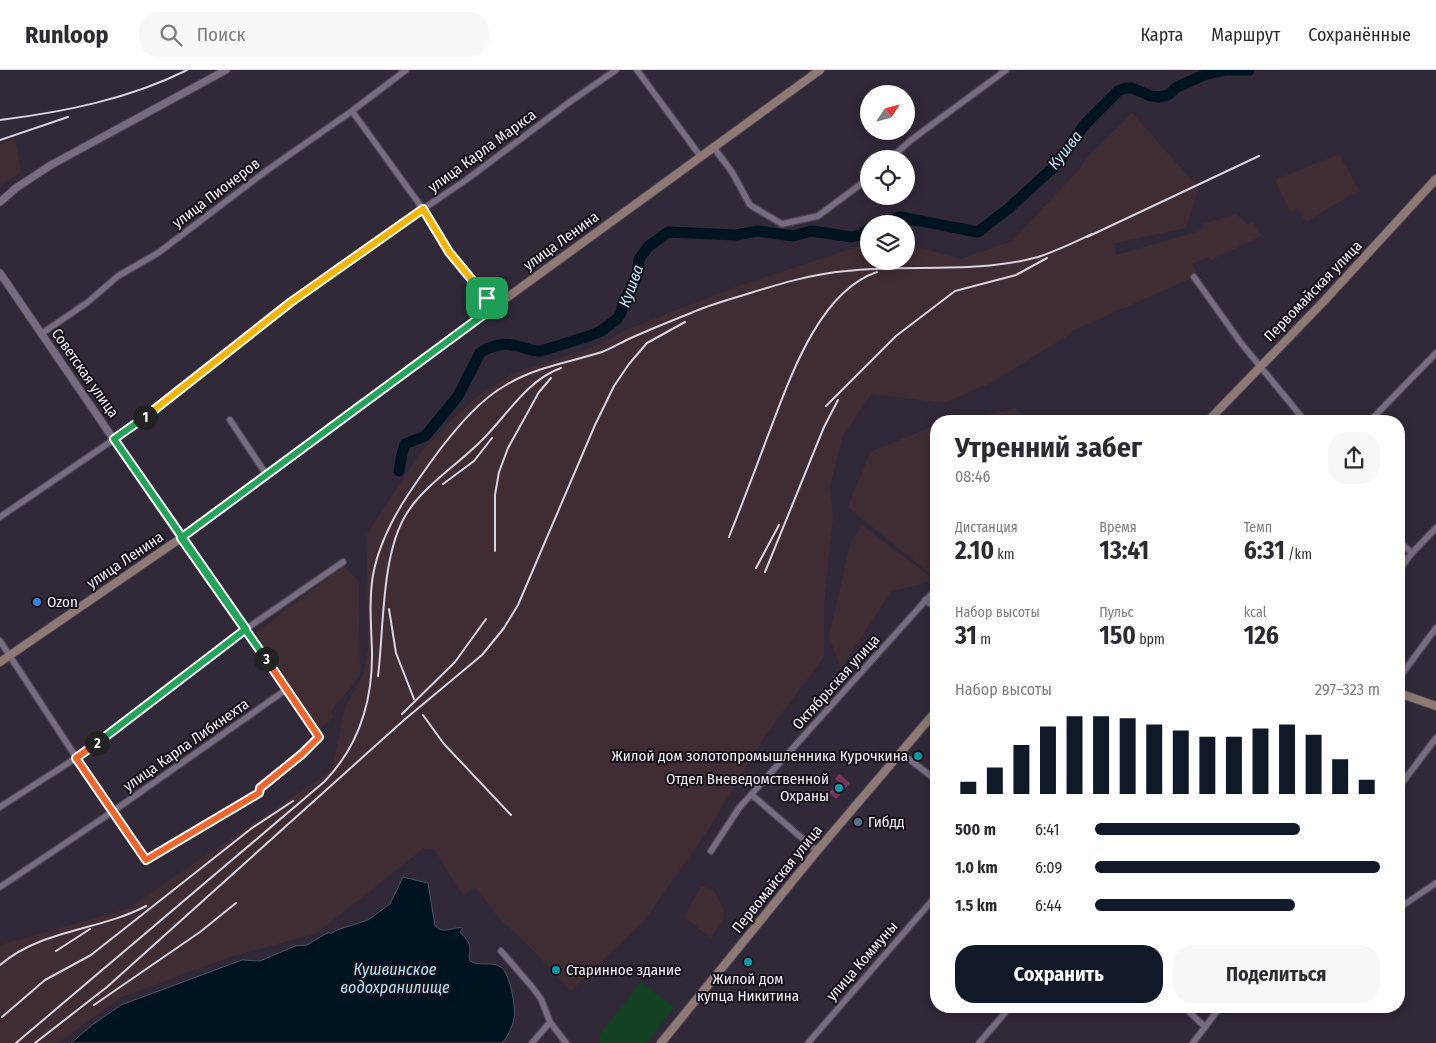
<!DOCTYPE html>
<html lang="ru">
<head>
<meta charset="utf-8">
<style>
  body { margin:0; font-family:"Fira Sans Condensed",sans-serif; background:#f7f7f7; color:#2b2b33; height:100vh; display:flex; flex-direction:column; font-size:19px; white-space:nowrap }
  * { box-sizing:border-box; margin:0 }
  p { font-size:16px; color:#7c7c81 }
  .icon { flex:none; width:28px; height:28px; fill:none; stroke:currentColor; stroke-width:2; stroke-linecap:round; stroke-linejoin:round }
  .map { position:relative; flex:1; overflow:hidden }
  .side { position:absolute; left:930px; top:345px; width:475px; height:598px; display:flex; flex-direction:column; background:#fff; border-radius:20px; box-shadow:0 2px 12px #0003 }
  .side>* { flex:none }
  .needle { width:32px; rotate:54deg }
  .buttons { position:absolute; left:860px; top:15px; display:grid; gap:10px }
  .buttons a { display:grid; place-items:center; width:55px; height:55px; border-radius:50%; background:#fff; box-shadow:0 2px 12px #0003; font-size:25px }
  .pin { position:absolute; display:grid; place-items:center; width:42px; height:42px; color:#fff; margin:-21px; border-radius:10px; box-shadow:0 2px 8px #0006 }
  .km { position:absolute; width:25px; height:25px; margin:-12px; border-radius:50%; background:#222; color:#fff; font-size:14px; line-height:25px; text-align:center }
  .round { display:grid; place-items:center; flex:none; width:52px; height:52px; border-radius:20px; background:#f7f7f7 }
  .summary { display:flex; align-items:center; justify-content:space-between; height:85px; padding:0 25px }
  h1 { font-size:28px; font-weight:700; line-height:38px }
  .stats { display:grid; grid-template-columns:repeat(3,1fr); gap:8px; height:85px; padding:5px 25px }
  .stats div { display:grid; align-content:center }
  .stats b { font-size:25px; font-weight:700 }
  .stats small { font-size:14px; font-weight:400 }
  .stats p { font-size:14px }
  .chart { height:140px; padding:10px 25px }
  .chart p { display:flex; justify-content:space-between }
  .chart svg { width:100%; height:90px; margin-top:5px; stroke:#111827; stroke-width:6 }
  .button { display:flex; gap:10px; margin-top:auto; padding:10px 25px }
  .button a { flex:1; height:58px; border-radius:20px; background:#111827; color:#fff; font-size:20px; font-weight:700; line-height:58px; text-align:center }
  .button a+a { background:#f7f7f7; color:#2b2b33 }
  ul { padding:0 25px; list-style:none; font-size:16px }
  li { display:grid; grid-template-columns:80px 60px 1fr; align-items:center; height:38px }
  li i { height:12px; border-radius:6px; background:#111827 }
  header { display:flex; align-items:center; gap:30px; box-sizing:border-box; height:70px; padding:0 25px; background:#fff; border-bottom:1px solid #e1e1e2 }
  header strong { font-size:24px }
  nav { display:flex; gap:28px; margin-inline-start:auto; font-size:18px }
  .search { width:350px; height:45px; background:#f7f7f7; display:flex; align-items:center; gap:12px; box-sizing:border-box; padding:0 18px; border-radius:20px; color:#7c7c81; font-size:19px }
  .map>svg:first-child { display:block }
</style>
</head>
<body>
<header>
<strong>Runloop</strong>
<div class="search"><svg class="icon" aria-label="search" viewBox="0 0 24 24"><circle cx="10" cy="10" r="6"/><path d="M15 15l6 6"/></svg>Поиск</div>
<nav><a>Карта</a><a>Маршрут</a><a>Сохранённые</a></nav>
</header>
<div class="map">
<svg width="1436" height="973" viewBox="0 0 1436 973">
  <rect width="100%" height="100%" fill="#312838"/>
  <path fill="#402d34" d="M1132,43L1199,118L1186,158L1115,173L1116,185L1203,160V154L1236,144L1248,154L1253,152L1262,166L1211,190L1209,187L1192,194L1198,204L1194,207L1072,261V263L991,313L944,333L871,324L842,368L830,417L833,447L824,533V587L762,670L708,760L645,850L571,921L527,874L499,848L475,817L463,826L434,779H423L317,863L230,887L122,927L58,973H0V875L127,839L332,700L345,638L364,602L368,580L367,464L420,383L447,354L478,326L512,304L599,275L626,260L738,216L869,173V191H906V174L961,189L1012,171L1076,103L1088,86Z
    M15,69L21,102L0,116V74Z
    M1339,84L1359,120L1306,152L1297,138L1290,142L1275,110Z
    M1016,338L1029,351H955Z
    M936,355V509L848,437L870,382Z
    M862,455L936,511L892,521L841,598L829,566L851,471Z
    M344,496L359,512L360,606L331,641L333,648L320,658L255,563Z
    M701,816L713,820L723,838V850L711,868L684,847Z"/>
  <path fill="#124221" d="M641,912L674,937L647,973H600V964Z"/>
  <path fill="#001321" stroke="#4a5562" d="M403,807L428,813L435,856C444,865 454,856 463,858L460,862C465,867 470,872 470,879C470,884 468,885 470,891C480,897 492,891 501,897C510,903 516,937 514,948C513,956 507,968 502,973H71L92,955L121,935L242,890L260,891L295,876L307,875L327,863H332L337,860L368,850L390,834Z"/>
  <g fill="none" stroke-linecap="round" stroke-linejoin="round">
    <path stroke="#001321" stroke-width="11" d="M882,154L900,147L978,162L1009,138L1056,95L1085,54L1118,21L1125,18H1132L1151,26L1159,27L1168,25L1177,17L1204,5L1226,0H1249
      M399,401L402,384L405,374L425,366L431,359L458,326L480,283C489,276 506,272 518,276C527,278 531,282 541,281L592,265L601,261L617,249L621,243L624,231L637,207L639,189L649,176L668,162L736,165L758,161L793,166L811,161L852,167L860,165L869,158"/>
  </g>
  <path fill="#78355d" d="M839,704L850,713L836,729L829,723L839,712L835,709Z"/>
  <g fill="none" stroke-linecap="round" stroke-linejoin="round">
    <g stroke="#4e4654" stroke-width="8">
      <path id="minor" d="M637,0L701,87
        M352,41L423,139L449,182L494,237
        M714,78L732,102L750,135L782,154L818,146L869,108
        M890,89L911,70L1006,0
        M1194,207L1241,273L1305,351
        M41,264L88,232L118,206L158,183L266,101L352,41L406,0
        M230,350L266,404
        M1370,351L1436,283
        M0,447L135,355L181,317L239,274L291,232L389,162L466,110L571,31L616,0
        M1399,471L1412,483
        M1399,500L1412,483L1436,458
        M925,530L936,538
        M0,571L112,742L146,790L259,723L260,719L303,684L319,667L181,468
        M1399,608L1436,558
        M900,682L936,710
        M1399,717L1436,668
        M752,725L817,781
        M0,737L76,688L246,559L343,492
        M711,781L739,738L935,520
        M0,817L112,742L287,619
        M1399,838L1436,813
        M501,881L533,918L541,929L550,952L566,973
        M1399,911L1400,912
        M1183,936L1205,957
        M532,973L550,952
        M808,973L936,826
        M979,973L1011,936
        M1193,973L1221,936"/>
    </g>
    <g stroke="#4e4654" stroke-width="9">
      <path id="tertiary" d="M0,132L16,118L51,95L226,0
        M0,203L181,468"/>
    </g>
    <g stroke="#4e4654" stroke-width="10">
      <path id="secondary" d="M1208,351L1325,230L1436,109
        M0,592L181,468L494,237L820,0
        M1399,623L1436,636
        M661,973L817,781L936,641"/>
    </g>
    <use href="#minor" stroke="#786d80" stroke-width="5.5"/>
    <use href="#tertiary" stroke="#786d80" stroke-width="7"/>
    <use href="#secondary" stroke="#8e7974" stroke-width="8"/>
    <path stroke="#d9d3df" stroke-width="2" d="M0,50C64,42 129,29 187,0
      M0,70L68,47
      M1087,167L1259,86
      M826,336L896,266L955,221L1016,205L1047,188
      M443,414L474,391L492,368
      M729,467C742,434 755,401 767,368C788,314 817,222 877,202
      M495,481V425L499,402L508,378L539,322L551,308
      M756,498L779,455
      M765,502L824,357L838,330
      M389,539L396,583L414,629
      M378,606C384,559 381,483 407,443C425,414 462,392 486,366C508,343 529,309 561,298
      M402,644L455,592L486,549
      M423,645L444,674L511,745
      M56,881L90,859
      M0,895C42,859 99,861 146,836
      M94,935L200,862L236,833
      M2,947L45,910L91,885L252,758L293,731
      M16,973L324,712C359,676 373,629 372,580C371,555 369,529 373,505C382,457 413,416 441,378C459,355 481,329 506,315C536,297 570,292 602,282C612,278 622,272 631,268C651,259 671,251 691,243C709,235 728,230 747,224C779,214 812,204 846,201C909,194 976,204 1038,187C1057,181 1075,172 1092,164
      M35,973L107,917L404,650L482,585L504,558L518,535L595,355L614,316L629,294L647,273L685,252"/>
  </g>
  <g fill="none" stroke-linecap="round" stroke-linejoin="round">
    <g stroke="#fff" stroke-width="10">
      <path id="split-1" d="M145,347L291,232L423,139L449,182L487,228"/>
    </g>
    <g stroke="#fff" stroke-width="10">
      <path id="split-2" d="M97,673L246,559L114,369L145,347"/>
    </g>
    <g stroke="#fff" stroke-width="10">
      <path id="split-3" d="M97,673L76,688L146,790L259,723L260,718L302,684L319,667L266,589"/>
    </g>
    <g stroke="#fff" stroke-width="10">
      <path id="split-4" d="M266,589L181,468L494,237L487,228"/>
    </g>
    <use href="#split-1" stroke="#f5b400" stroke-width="6"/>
    <use href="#split-2" stroke="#22a559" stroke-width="6"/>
    <use href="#split-3" stroke="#f0652b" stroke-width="6"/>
    <use href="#split-4" stroke="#22a559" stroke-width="6"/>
  </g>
  <circle fill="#3f7fe0" stroke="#17131a" stroke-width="2" cx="37" cy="532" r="5"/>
  <g fill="#0f9aa8" stroke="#17131a" stroke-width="2">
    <circle cx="918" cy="686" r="5"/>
    <circle cx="839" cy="718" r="5"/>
    <circle cx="748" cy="892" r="5"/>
    <circle cx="556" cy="900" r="5"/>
  </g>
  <circle fill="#5c6f8a" stroke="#17131a" stroke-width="2" cx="858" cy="752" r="5"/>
  <g text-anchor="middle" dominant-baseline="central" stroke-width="4" stroke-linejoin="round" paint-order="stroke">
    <g font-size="15" fill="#f6f0fb" stroke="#17131a">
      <text transform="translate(482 81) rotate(-36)">улица Карла Маркса</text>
      <text transform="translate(216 123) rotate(-37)">улица Пионеров</text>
      <text transform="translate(561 171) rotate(-36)">улица Ленина</text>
      <text transform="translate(1313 221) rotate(-46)">Первомайская улица</text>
      <text transform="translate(85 303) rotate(55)">Советская улица</text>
      <text transform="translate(125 490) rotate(-34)">улица Ленина</text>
      <text transform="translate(836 612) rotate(-48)">Октябрьская улица</text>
      <text transform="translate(186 675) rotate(-35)">улица Карла Либкнехта</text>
      <text transform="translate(777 809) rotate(-51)">Первомайская улица</text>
      <text transform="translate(862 891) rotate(-49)">улица Коммуны</text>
    </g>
    <g font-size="15" fill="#f6f0fb" stroke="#17131a" text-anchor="start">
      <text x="47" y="532">Ozon</text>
      <text x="908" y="686" text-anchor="end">Жилой дом золотопромышленника Курочкина</text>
      <text x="829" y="709" text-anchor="end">Отдел Вневедомственной<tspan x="829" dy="17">Охраны</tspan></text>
      <text x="868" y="752">Гибдд</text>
      <text x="566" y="900">Старинное здание</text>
      <text x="748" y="909" text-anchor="middle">Жилой дом<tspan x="748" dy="17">купца Никитина</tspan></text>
    </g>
    <g font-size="16" font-style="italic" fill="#b8e0f9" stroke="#17131a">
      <text transform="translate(1065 80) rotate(-52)">Кушва</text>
      <text transform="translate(631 216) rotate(-70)">Кушва</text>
      <text x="395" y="899">Кушвинское<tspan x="395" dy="18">водохранилище</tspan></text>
    </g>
  </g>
</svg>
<div class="buttons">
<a><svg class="needle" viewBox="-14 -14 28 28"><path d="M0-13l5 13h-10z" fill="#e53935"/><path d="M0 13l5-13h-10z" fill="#7c7c81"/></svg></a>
<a><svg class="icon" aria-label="locate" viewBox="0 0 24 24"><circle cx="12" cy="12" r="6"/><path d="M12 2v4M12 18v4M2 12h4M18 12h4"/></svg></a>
<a><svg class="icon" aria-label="layers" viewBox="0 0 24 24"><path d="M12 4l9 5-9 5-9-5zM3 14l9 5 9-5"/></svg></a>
</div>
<div class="pin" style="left:487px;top:228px;background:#1e9e55"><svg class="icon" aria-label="arrive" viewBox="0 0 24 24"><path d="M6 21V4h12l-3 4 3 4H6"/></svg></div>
<b class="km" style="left:145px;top:347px">1</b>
<b class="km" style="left:97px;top:673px">2</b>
<b class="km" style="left:266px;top:589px">3</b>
<section class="side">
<div class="summary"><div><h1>Утренний забег</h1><p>08:46</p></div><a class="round"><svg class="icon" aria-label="share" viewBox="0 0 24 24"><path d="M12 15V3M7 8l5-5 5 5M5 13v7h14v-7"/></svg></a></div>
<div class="stats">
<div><p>Дистанция</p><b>2.10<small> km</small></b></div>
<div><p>Время</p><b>13:41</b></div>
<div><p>Темп</p><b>6:31<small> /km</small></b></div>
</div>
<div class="stats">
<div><p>Набор высоты</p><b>31<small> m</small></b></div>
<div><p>Пульс</p><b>150<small> bpm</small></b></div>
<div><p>kcal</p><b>126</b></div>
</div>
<div class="chart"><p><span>Набор высоты</span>297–323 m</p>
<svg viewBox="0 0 160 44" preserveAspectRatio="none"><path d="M5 44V38M15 44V31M25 44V20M35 44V11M45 44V6M55 44V6M65 44V7M75 44V10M85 44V13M95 44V16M105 44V16M115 44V12M125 44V10M135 44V15M145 44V27M155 44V37"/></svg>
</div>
<ul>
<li><b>500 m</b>6:41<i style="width:72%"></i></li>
<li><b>1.0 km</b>6:09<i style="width:100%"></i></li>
<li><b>1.5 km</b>6:44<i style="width:70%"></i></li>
</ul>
<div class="button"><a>Сохранить</a><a>Поделиться</a></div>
</section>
</div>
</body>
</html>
